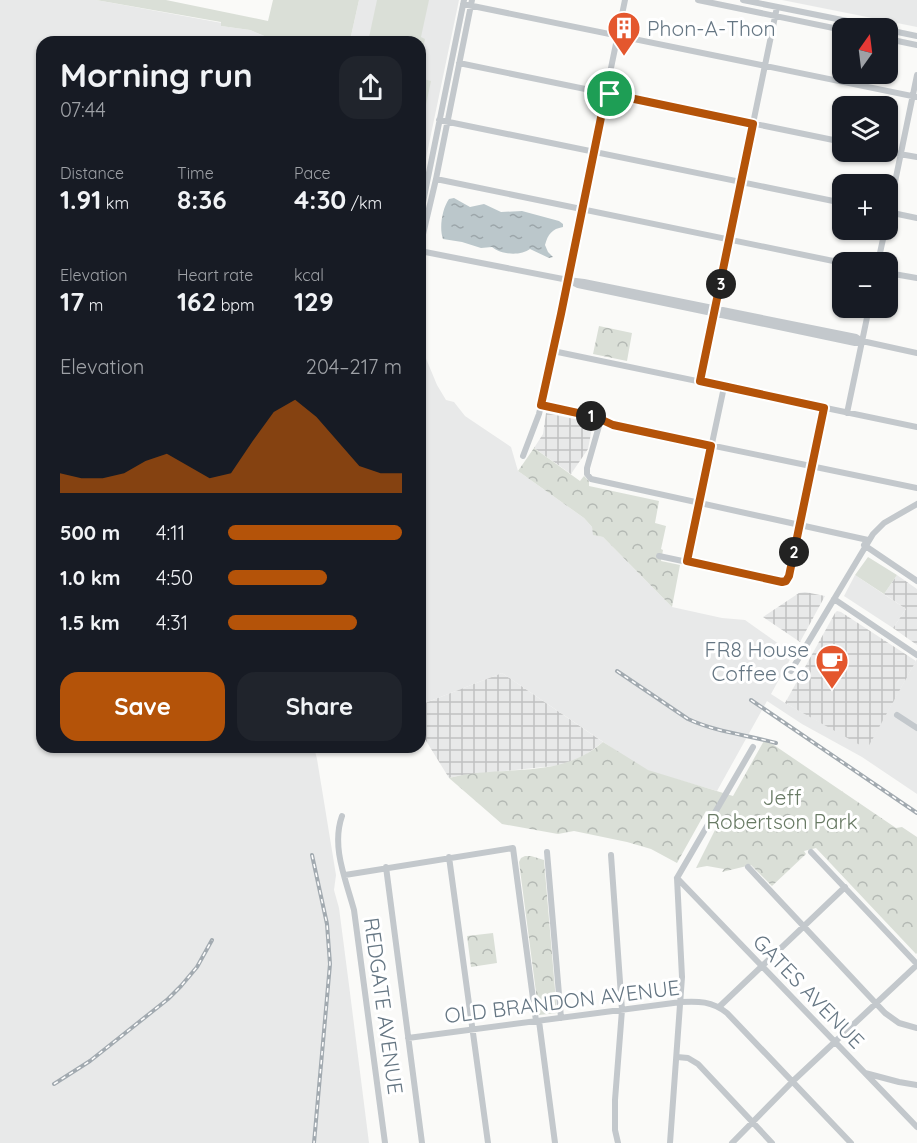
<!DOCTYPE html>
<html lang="en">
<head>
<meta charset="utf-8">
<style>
  body { margin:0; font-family:Quicksand,sans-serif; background:#20242c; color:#f1f3f6; height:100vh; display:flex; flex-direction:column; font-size:22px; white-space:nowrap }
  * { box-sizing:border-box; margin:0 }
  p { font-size:20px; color:#9ea1a6 }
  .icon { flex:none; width:33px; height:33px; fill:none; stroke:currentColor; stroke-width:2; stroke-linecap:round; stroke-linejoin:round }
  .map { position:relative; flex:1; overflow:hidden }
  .details { position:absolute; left:36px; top:36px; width:390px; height:717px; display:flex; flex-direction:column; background:#171b24; border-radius:18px; box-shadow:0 2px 4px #0004 }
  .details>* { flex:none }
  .needle { width:39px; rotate:14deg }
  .fabs { position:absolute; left:832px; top:18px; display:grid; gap:12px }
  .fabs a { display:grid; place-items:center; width:66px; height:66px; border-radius:12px; background:#171b24; box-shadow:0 2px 4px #0004; font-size:30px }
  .pin { position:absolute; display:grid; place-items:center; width:51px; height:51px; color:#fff; margin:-26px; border:3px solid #fff; border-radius:50%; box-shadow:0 2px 6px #0007 }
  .km { position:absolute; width:30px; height:30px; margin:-15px; border-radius:50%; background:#222; color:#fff; font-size:16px; line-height:30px; text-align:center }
  .round { display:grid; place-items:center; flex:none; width:63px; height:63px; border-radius:18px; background:#20242c }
  .headline { display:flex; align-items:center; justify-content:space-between; height:102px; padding:0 24px }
  h1 { font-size:33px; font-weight:700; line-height:45px }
  .figures { display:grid; grid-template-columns:repeat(3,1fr); gap:9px; height:102px; padding:6px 24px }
  .figures div { display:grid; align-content:center }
  .figures b { font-size:26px; font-weight:700 }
  .figures small { font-size:16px; font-weight:400 }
  .figures p { font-size:16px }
  .chart { height:168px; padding:12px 24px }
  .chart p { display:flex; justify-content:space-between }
  .chart svg { width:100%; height:108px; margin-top:6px; fill:#b45309; opacity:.7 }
  .cta { display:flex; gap:12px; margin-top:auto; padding:12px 24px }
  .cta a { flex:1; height:69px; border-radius:18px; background:#b45309; color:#fff; font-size:24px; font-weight:700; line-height:69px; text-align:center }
  .cta a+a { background:#20242c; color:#f1f3f6 }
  ul { padding:0 24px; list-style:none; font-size:20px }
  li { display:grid; grid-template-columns:96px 72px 1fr; align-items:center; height:45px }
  li i { height:15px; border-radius:8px; background:#b45309 }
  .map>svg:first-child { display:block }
</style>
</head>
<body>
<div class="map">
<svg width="917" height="1143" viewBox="0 0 917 1143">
  <defs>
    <pattern id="industrial-grid" width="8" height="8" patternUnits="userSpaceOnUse" patternTransform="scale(1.5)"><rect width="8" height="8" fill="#e8e9e9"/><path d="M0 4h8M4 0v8" fill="none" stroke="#c0c1c2"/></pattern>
    <pattern id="park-crowns" width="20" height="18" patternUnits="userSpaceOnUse" patternTransform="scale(1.5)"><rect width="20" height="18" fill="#dadfd7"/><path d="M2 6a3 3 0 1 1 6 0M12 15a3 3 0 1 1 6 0" fill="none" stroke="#b4b9b4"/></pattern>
    <pattern id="water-ripples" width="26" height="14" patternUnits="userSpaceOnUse" patternTransform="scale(1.5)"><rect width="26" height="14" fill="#bbc7cb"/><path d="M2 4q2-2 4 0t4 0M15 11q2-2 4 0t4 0" fill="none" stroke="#9ca6aa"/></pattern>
  </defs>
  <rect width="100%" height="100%" fill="#fafaf8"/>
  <path fill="#e8e9e9" d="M0,0H96L222,23L221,26L250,30L279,42H42V747H314L317,759L336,875L334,890L339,908L349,985L369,1143H0Z
    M359,0H459L420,187V42H341L340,38L351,36Z
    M782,0H917V27Z
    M420,344L437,385L446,400L454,402L465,416L511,447L518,471L584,518L592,527L594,535L603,537L672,607L722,618L745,620L793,654L771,694L785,703L867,748L917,659V794L862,757L802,724L767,701L717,791L655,773L640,767L502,673L420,705Z
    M855,575L906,609L893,628L844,596Z"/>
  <path fill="url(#industrial-grid)" d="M546,413L593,423L588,449L571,474L534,448L543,434Z
    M897,575L917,589V645L893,628L906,609L884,594Z
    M805,592L825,596L800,642L763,617L799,593Z
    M837,611L841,612L916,661L867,749L785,703L835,613Z
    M502,673L603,742L584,756L563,765L457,776L449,778L420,731V705Z"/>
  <path fill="#dadfd7" d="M96,0H166L268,21L273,0H359L351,36L340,39L341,42H279L250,30L221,26V22Z
    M377,0H429L421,37L425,39L420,64V42H368Z
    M420,78L431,81L420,133Z
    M868,557L897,575L884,594L855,575Z"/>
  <path fill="url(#park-crowns)" d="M599,326L632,333L627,361L593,354Z
    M534,448L580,481L584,476L589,481V486L659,501L655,523L666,526L661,549L663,550L661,561L680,565L672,607L603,537L593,535L592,527L584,518L518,471Z
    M765,739L896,828L902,827L917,837V953L916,954L816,848L804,851L806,854L772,886L751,865L722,872L724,869L707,866L696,868L720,820L706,811L677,863L651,849L627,842L574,831L558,834L502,824L449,778C502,764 558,781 603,742L648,770L733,796Z
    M525,856H531L544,860L557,1013L539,1015L519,862L521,858Z
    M493,933L497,963L471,967L467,936Z"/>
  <path fill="url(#water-ripples)" d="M454,198L470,207L484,204L501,212L522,211L559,221L563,224V227C552,229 548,234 545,245L548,252L553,257L549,258L530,249C521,256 501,255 492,247L481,248L462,242L443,239C439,228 442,209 449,199Z"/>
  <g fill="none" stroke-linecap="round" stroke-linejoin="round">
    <path stroke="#c3c8cc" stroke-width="6" d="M698,0L843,30
      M743,0L882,28
      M463,4L917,97
      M888,30L917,36
      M888,39L917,45
      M459,63L843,142
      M439,120L843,203
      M888,152L917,157
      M436,179L843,263
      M888,212L917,218
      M888,216L917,75
      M420,217L464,0
      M420,247L436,179L472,0
      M420,251L568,280L584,282L856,337L862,341
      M878,262L885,230
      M888,273L917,278
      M574,283L578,285L855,343L862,341L917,353
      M553,351L917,427
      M700,381L777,7
      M541,405L596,417L613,425L917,488
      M847,413L869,308
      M601,419L587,468V474L591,479L868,540
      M523,456L539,414L547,379L625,0
      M864,545L917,581
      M659,556L782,582L788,580L824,408
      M687,561L724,387
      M834,599L917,655
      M791,671L873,534L884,523L917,504
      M897,715L917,728
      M342,816C331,847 346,880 354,910L385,1143
      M547,852L561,1018
      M811,852L917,964
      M611,855L622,1010L615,1100V1130L618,1143
      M449,857L488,1143
      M386,867L422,1143
      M748,867L885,1013L899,1023L917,1028
      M345,875L513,848L536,1021
      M677,878L917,1127
      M719,1007L845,887
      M539,1021L555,1143
      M408,1038L681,1002C698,1001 712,1001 727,1013L851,1143
      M677,1057L688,1058L698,1064L772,1143
      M865,1073L899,1082L917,1085
      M670,1143L682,977L677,878L753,747
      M732,1143L793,1081L917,965"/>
    <g stroke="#a2aab0" stroke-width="4">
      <path id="rail" d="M617,671L688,719C716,732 747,735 776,743
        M751,700L917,813
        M312,855L327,924L330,964L314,1143
        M54,1084L90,1061L168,999L181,986L197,967L212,940"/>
    </g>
    <use href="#rail" stroke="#fff" stroke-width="1.5" stroke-dasharray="4.5" stroke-linecap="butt"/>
  </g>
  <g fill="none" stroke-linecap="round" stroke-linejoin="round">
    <g stroke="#fff" stroke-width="12">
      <path id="route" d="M606,93L753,124L700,381L824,408L789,576L786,581L782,582L687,561L711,446L613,425L596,417L541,405L561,314Z"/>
    </g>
    <use href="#route" stroke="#b45309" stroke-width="8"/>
  </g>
  <defs>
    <g id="building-pin" transform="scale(1.725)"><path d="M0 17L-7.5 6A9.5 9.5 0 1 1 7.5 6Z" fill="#e4572e" stroke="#fff"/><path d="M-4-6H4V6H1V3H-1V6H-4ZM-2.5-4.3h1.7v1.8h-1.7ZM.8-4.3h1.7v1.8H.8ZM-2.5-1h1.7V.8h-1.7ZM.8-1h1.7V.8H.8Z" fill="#fff"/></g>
    <g id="cafe-pin" transform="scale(1.725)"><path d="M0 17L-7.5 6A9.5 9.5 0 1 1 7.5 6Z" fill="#e4572e" stroke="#fff"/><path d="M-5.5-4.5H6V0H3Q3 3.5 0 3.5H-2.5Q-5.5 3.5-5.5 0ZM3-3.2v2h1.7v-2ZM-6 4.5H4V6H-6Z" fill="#fff"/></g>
  </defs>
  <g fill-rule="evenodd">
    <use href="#building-pin" x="624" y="28"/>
    <use href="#cafe-pin" x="832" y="661"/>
  </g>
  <g text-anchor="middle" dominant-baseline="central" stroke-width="6" stroke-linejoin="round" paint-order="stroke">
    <g font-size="21" fill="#657683" stroke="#fff" text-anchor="start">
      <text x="647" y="28">Phon-A-Thon</text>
      <text x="809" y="649" text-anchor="end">FR8 House<tspan x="809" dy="24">Coffee Co</tspan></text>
    </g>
    <g font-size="21" fill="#687a64" stroke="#fff">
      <text x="782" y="797">Jeff<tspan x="782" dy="24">Robertson Park</tspan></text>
    </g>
    <g font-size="21" fill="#657683" stroke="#fff">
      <text transform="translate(809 991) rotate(46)">GATES AVENUE</text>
      <text transform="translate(562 1001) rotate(-7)">OLD BRANDON AVENUE</text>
      <text transform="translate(384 1006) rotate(82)">REDGATE AVENUE</text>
    </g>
  </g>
</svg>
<div class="fabs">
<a><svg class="needle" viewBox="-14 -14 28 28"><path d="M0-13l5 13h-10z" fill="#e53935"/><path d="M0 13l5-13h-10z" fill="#9ea1a6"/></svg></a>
<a><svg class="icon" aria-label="layers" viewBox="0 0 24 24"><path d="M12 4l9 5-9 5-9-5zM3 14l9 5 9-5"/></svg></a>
<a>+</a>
<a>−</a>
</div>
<div class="pin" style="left:610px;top:94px;background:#1e9e55"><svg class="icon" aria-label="arrive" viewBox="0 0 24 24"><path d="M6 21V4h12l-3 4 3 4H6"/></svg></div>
<b class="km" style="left:591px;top:416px">1</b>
<b class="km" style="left:794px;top:552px">2</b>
<b class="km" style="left:721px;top:284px">3</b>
<section class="details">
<div class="headline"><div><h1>Morning run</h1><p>07:44</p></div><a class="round"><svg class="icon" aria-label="share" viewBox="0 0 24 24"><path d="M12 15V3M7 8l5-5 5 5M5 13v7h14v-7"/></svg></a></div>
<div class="figures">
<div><p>Distance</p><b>1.91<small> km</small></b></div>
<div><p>Time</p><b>8:36</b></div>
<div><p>Pace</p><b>4:30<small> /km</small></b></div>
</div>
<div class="figures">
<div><p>Elevation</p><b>17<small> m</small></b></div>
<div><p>Heart rate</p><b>162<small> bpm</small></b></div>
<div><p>kcal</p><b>129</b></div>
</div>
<div class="chart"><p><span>Elevation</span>204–217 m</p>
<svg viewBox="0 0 160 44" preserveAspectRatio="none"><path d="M0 44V36L10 38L20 38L30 36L40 31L50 28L60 33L70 38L80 36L90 23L100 11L110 6L120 13L130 23L140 33L150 36L160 36V44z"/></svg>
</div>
<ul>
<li><b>500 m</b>4:11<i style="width:100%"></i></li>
<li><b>1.0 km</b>4:50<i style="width:57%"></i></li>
<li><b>1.5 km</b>4:31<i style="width:74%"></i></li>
</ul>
<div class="cta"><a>Save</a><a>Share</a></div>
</section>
</div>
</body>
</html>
